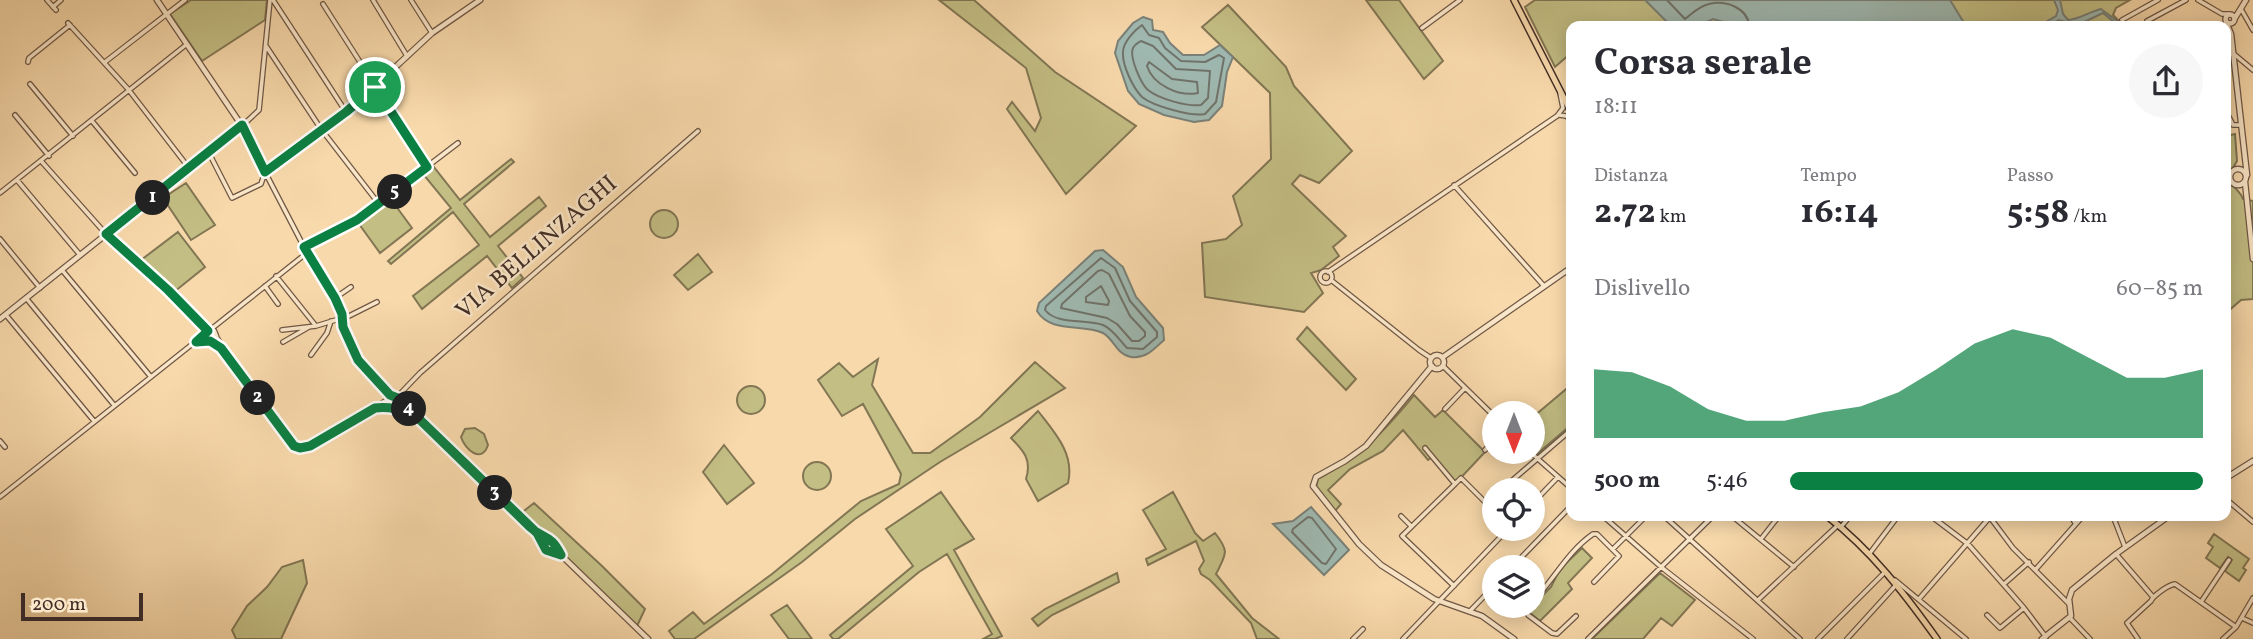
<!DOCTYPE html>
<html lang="it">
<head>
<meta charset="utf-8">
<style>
  body { margin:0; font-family:Vollkorn,serif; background:#f7f7f7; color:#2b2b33; height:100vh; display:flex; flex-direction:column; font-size:26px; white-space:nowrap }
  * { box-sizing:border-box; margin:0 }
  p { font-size:23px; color:#7c7c81 }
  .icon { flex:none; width:38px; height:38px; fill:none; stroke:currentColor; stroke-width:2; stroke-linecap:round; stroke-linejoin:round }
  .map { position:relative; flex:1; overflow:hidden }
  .details { position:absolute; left:1566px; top:21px; width:665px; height:500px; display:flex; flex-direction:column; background:#fff; border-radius:14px; box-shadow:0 4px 18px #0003 }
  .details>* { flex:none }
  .needle { width:46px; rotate:180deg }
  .fabs { position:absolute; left:1482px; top:401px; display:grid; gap:14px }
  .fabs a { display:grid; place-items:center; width:63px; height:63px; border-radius:50%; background:#fff; box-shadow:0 4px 18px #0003; font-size:35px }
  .scale { position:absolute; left:21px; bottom:18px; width:122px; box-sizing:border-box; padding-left:7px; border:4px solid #422d25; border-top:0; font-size:19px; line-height:24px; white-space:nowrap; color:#422d25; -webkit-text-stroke:5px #fae6c8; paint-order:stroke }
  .pin { position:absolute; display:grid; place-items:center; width:60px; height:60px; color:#fff; margin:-30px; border:4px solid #fff; border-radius:50%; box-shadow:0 2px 7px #0007 }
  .km { position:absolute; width:35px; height:35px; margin:-18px; border-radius:50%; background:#222; color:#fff; font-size:19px; line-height:35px; text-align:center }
  .round { display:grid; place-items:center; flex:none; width:74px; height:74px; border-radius:37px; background:#f7f7f7 }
  .head { display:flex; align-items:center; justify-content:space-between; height:119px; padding:0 28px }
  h1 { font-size:38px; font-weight:700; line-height:52px }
  .stats { display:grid; grid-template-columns:repeat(3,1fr); gap:10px; height:119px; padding:7px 28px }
  .stats div { display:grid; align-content:center }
  .stats b { font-size:35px; font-weight:700 }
  .stats small { font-size:19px; font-weight:400 }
  .stats p { font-size:19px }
  .chart { height:196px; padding:14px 28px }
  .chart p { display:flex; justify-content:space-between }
  .chart svg { width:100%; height:126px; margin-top:7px; fill:#0b8043; opacity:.7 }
  ul { padding:0 28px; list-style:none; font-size:23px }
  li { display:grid; grid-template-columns:112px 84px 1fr; align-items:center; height:52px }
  li i { height:18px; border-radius:9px; background:#0b8043 }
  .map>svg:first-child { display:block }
</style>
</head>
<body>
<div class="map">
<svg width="2253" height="639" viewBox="0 0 2253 639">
  <rect width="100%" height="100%" fill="#f8d9ab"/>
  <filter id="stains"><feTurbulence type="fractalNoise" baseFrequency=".00286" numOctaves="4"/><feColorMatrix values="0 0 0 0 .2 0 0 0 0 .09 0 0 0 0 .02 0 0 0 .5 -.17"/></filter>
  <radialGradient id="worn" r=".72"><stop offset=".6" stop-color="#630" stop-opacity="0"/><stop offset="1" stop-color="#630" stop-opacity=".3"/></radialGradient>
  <path fill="#c3be84" stroke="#827654" stroke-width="2" d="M191,0H267L265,20L202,61L170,14Z
    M939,0H974L1055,72L1136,126L1066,194L1007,109L1012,102L1035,131L1041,118L1026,68Z
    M1366,0H1399L1443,61L1424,79Z
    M1535,0H2130L2116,8L2113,15L2124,26H1572L1571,53L1555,67L1525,7Z
    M1228,5L1286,67L1294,86L1352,151L1319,183L1300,175L1292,184L1346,236L1333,247L1339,256L1321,270L1311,273L1323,293L1304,312L1205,297L1202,243L1226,239L1242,225L1233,196L1271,159L1270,93L1202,27Z
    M2235,134L2237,161L2228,176C2230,186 2240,190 2243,199L2253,201V299L2241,300L2226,313V136Z
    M511,159L514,162L464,204L490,237L539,197L546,206L498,246L523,278L512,288L487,256L422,309L413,296L479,245L453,212L391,264L388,261L451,208L423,174L433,166L460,200Z
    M186,183L215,225L191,240L163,198Z
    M390,198L412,228L380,253L359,224Z
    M650 224a14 14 0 1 1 28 0a14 14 0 1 1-28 0Z
    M178,232L205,267L174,292L141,260Z
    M698,254L712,272L688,290L674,275Z
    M1307,327L1356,379L1346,390L1297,339Z
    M878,359L872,385L913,453H930L980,417L1035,362L1065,388L940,462L855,519L802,562L694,639H675L669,631L693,612L704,624L772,574L861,501L899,484L901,474L863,404L842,416L818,380L839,363L853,377Z
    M1571,385V425L1537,454L1533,449V417Z
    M737 400a14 14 0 1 1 28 0a14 14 0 1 1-28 0Z
    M1414,395L1435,417L1443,410L1485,452L1454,485L1431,458L1428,460L1403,430L1383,451L1350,469L1328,490L1341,504L1335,511L1316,488L1318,479C1361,455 1383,433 1414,395Z
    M1038,411C1055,433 1075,454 1068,483L1038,501L1026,479C1032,460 1024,451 1011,438Z
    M475,428L484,434L488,445C482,464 465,450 461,437L465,429Z
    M724,445L754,483L727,504L703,472Z
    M803 476a14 14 0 1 1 28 0a14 14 0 1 1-28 0Z
    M941,492L974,539L954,550L1002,636L995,639H983L992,634L947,554L919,572L838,639H833L830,635L913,566L886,529Z
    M1173,492L1195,533L1203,541L1215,533C1230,552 1226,554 1216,574L1252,618L1279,639H1257L1251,623L1210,580L1201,574L1199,569L1204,561L1196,541L1148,565L1146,559L1166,549L1143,510Z
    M534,503L602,566L645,609L637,626L520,514Z
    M2214,534L2249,559L2243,568L2246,570L2239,581L2225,571L2232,560L2228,557L2220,568L2206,558L2213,547L2208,543Z
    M1582,548L1592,558L1568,583L1572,589L1540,621L1530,613V608L1551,587L1560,569Z
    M303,560L307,583L281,639H236L232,630L247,606L267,587L282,567Z
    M1117,573L1119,582L1052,615L1038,626L1032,619L1045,609Z
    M1660,573L1695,600L1672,626L1661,618L1643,639H1592Z
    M787,605L812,639H789L771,615Z"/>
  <path fill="#9fb9b1" stroke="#7a8179" stroke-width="2" d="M1645,0H1950L1966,26H1738L1713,19L1698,26H1671Z
    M2054,0H2060L2063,14L2068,20C2080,19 2089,12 2101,9L2124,26H2119L2103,13L2078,25L2059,20L2047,26H2039L2056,16L2058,10Z
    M1143,17L1152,20L1153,30L1163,32L1170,43L1183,55H1204L1220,45L1233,57L1227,72L1222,106L1209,120L1194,122L1164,115L1139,104L1128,91L1115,53L1118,41L1133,23Z
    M1103,250L1123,267L1136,297L1163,328L1164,340C1154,349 1146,359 1131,357C1117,355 1114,339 1103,333C1082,323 1051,334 1037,311L1039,303L1095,251Z
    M1311,507L1349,550L1324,575L1273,524L1293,521Z"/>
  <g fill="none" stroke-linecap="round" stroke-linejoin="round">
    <path stroke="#70736b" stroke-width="2" d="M1667,0L1685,19C1693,13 1699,6 1709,4C1726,0 1748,8 1749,26
      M1142,25L1149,35L1159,38L1165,48L1181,61L1205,62L1219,55L1224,58L1216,102L1205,114C1192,117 1153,106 1142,97C1133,88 1122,65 1123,52C1123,42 1135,30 1142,25Z
      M1141,41L1153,46L1176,69L1210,71L1208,98L1201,105C1188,107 1159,99 1148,90C1141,84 1129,57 1133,48C1135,44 1138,43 1141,41Z
      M1149,62L1172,79L1197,82L1198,93C1179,97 1153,85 1147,66Z
      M1101,258L1115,268L1130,301L1157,332V337L1143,349L1127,348C1120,341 1113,329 1103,325C1086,319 1057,325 1045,310L1046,306Z
      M1102,270L1109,274L1130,316L1145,332V336L1139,341H1132L1117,324L1107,318L1061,308L1062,304L1098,271Z
      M1101,286L1109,301L1108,305L1086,302V297Z
      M1308,517L1312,518L1336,549L1326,564L1322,563L1292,532L1293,529Z"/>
    <g stroke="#705846" stroke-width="6">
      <path id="minor" d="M47,0L56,10
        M273,0L346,112
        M373,0L407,56
        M411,0L432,33
        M2198,0L2222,14H2229
        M323,4L427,167
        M53,7L61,0
        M2241,9L2253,30
        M2122,20L2158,0
        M2147,21L2186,0
        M68,23L128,89L189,168
        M1422,28L1460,0
        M266,46L321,129L379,204
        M2226,54H2234L2253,70
        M28,62L29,58L70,25
        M105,62L185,0
        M30,84L73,136
        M2226,111L2233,125H2240
        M15,115L49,156
        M1559,115L1566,116L1572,121
        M92,121L135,173
        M242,126L259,110L270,0
        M209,153L232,198L261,184L265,172
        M42,162L106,234
        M265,172L304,247L335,298L342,314V324L353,352L392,396
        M17,180L80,255
        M1454,185L1544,286
        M0,193L187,44
        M0,239L40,288
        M304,247L357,220L458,143
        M62,270L151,377
        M1320 277a6 6 0 1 1 12 0a6 6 0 1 1-12 0Z
        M1328,272L1557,116L1563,108L1560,93
        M276,276L316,326
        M1331,280L1419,350L1431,358
        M265,286L278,304
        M26,298L114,405
        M335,298L351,287
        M6,315L94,421
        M210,330L303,256L304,248
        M282,330L316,326L349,316L377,302
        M283,342L309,327
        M311,355L327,333L331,321
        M1443,366L1494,416
        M397,397L420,373L698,131
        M1445,409L1465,388
        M0,441L5,447
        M1425,448L1455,484L1402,536L1454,586
        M1485,450L1494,440
        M1530,452L1572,489
        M1455,484L1461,478L1485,502L1494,496
        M1501,490L1572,429
        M0,497L205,334
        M2226,499L2253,522
        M1533,503L1558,477
        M1401,516L1411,526
        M1603,516L1661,567L1753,639
        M1664,516L1800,639
        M1732,516L1794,567
        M1931,516L1968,544L2024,608L2046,637
        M1989,516L2013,548L2069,604
        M2071,516L2075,523
        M2113,516L2125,547
        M1841,527L1850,516
        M1761,539L1779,516
        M1613,549L1646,516
        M1870,553L1898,516
        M2116,554L2153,597
        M1512,567L1572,505
        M2036,569L2083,516
        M1895,580L1966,639
        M2004,584L2029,562
        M1919,599L1990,517
        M1758,600L1838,525
        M1533,601C1554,580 1567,552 1593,534H1597L1619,556L1594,582
        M2201,602L2229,560
        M1529,606L1526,611L1528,615L1552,633L1557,634L1576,616
        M1470,611L1494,586
        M1987,615L2000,628L2024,608
        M2070,618L2090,639
        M2242,618L2253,623
        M1353,639L1363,629
        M1403,639L1509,528
        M1588,639L1713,516
        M1818,639L1885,572
        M1847,639L1896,585
        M2138,639L2127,623L2151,601C2153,596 2168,585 2175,584L2236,627
        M2223,639L2236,627L2253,598"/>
    </g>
    <g stroke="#705846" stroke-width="7">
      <path id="tertiary" d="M157,0L242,126L265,172L347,112L432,33L480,0
        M2225.5 19a4.5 4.5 0 1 1 9 0a4.5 4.5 0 1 1-9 0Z
        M2235,18L2246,0
        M2226,22L2231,34L2247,175
        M2230 177a8 8 0 1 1 16 0a8 8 0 1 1-16 0Z
        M2245,182L2253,259
        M106,234L168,290L207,331
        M0,319L242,126
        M216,337L236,369L297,448L310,446L393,397H399L402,403
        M210,341L216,336L214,331L210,330L206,332L205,338L220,348
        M1430 362a7 7 0 1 1 14 0a7 7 0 1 1-14 0Z
        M1443,357L1572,267
        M1432,366L1366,446L1345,461L1316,477L1313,486L1359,544L1381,565L1434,599L1482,616L1514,639
        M390,400V406L395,410L399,409L402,404
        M402,403L537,533L544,547
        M2226,478L2253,461
        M538,534L553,540L561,555L648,639
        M551,540L545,542V549L552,550L555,544
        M2042,639L2071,616L2069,599L2072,590L2116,554L2169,516"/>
    </g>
    <g stroke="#422d25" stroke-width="8">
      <path id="primary" d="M1514,0L1572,114
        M1827,516C1872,551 1904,593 1937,639"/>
    </g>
    <use href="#minor" stroke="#fae6c8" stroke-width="3.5"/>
    <use href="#tertiary" stroke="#fae6c8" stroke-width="4.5"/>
    <use href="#primary" stroke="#f8d9ab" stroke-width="5"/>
  </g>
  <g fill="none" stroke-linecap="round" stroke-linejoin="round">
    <g stroke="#fff" stroke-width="14">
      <path id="route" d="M375,87L346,112L265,172L242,125L106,234L168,290L208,331L196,342L210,341L221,348L294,446L300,448L310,446L375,408C390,406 402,410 415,415C453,452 492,490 530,527C545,541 550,533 561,555L546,550L537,533L415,415L400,399L390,395L358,360L343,327L342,314L335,298L304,247L357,220L427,167L375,87"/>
    </g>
    <use href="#route" stroke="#0b8043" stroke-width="9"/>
  </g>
  <g text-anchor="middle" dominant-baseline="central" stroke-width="5" stroke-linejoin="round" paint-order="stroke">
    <g font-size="24" fill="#422d25" stroke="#fae6c8">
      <text transform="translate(537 248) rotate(-41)">VIA BELLINZAGHI</text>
    </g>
  </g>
  <rect width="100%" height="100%" filter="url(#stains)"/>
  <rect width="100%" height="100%" fill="url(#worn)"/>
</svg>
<div class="fabs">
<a><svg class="needle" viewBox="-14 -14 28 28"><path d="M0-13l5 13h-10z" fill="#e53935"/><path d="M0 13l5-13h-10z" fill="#7c7c81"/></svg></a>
<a><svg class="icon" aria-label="locate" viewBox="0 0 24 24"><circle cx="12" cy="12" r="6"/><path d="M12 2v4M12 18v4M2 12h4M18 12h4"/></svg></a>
<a><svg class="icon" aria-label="layers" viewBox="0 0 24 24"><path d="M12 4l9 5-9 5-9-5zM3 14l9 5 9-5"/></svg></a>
</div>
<div class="scale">200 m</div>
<div class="pin" style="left:375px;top:87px;background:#1e9e55"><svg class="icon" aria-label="arrive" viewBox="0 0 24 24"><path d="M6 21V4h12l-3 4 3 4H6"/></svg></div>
<b class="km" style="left:153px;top:198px">1</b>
<b class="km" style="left:258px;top:398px">2</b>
<b class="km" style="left:495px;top:493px">3</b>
<b class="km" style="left:409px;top:409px">4</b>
<b class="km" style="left:395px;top:192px">5</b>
<section class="details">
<div class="head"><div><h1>Corsa serale</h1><p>18:11</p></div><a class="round"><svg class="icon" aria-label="share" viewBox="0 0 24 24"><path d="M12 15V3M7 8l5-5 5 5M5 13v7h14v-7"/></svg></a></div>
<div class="stats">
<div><p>Distanza</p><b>2.72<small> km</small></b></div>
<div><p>Tempo</p><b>16:14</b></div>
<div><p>Passo</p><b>5:58<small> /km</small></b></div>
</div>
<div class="chart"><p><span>Dislivello</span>60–85 m</p>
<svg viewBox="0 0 160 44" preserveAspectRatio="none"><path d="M0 44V20L10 21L20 26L30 34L40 38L50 38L60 35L70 33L80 28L90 20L100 11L110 6L120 9L130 16L140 23L150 23L160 20V44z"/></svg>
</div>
<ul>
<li><b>500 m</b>5:46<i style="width:100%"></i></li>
</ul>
</section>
</div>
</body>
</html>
